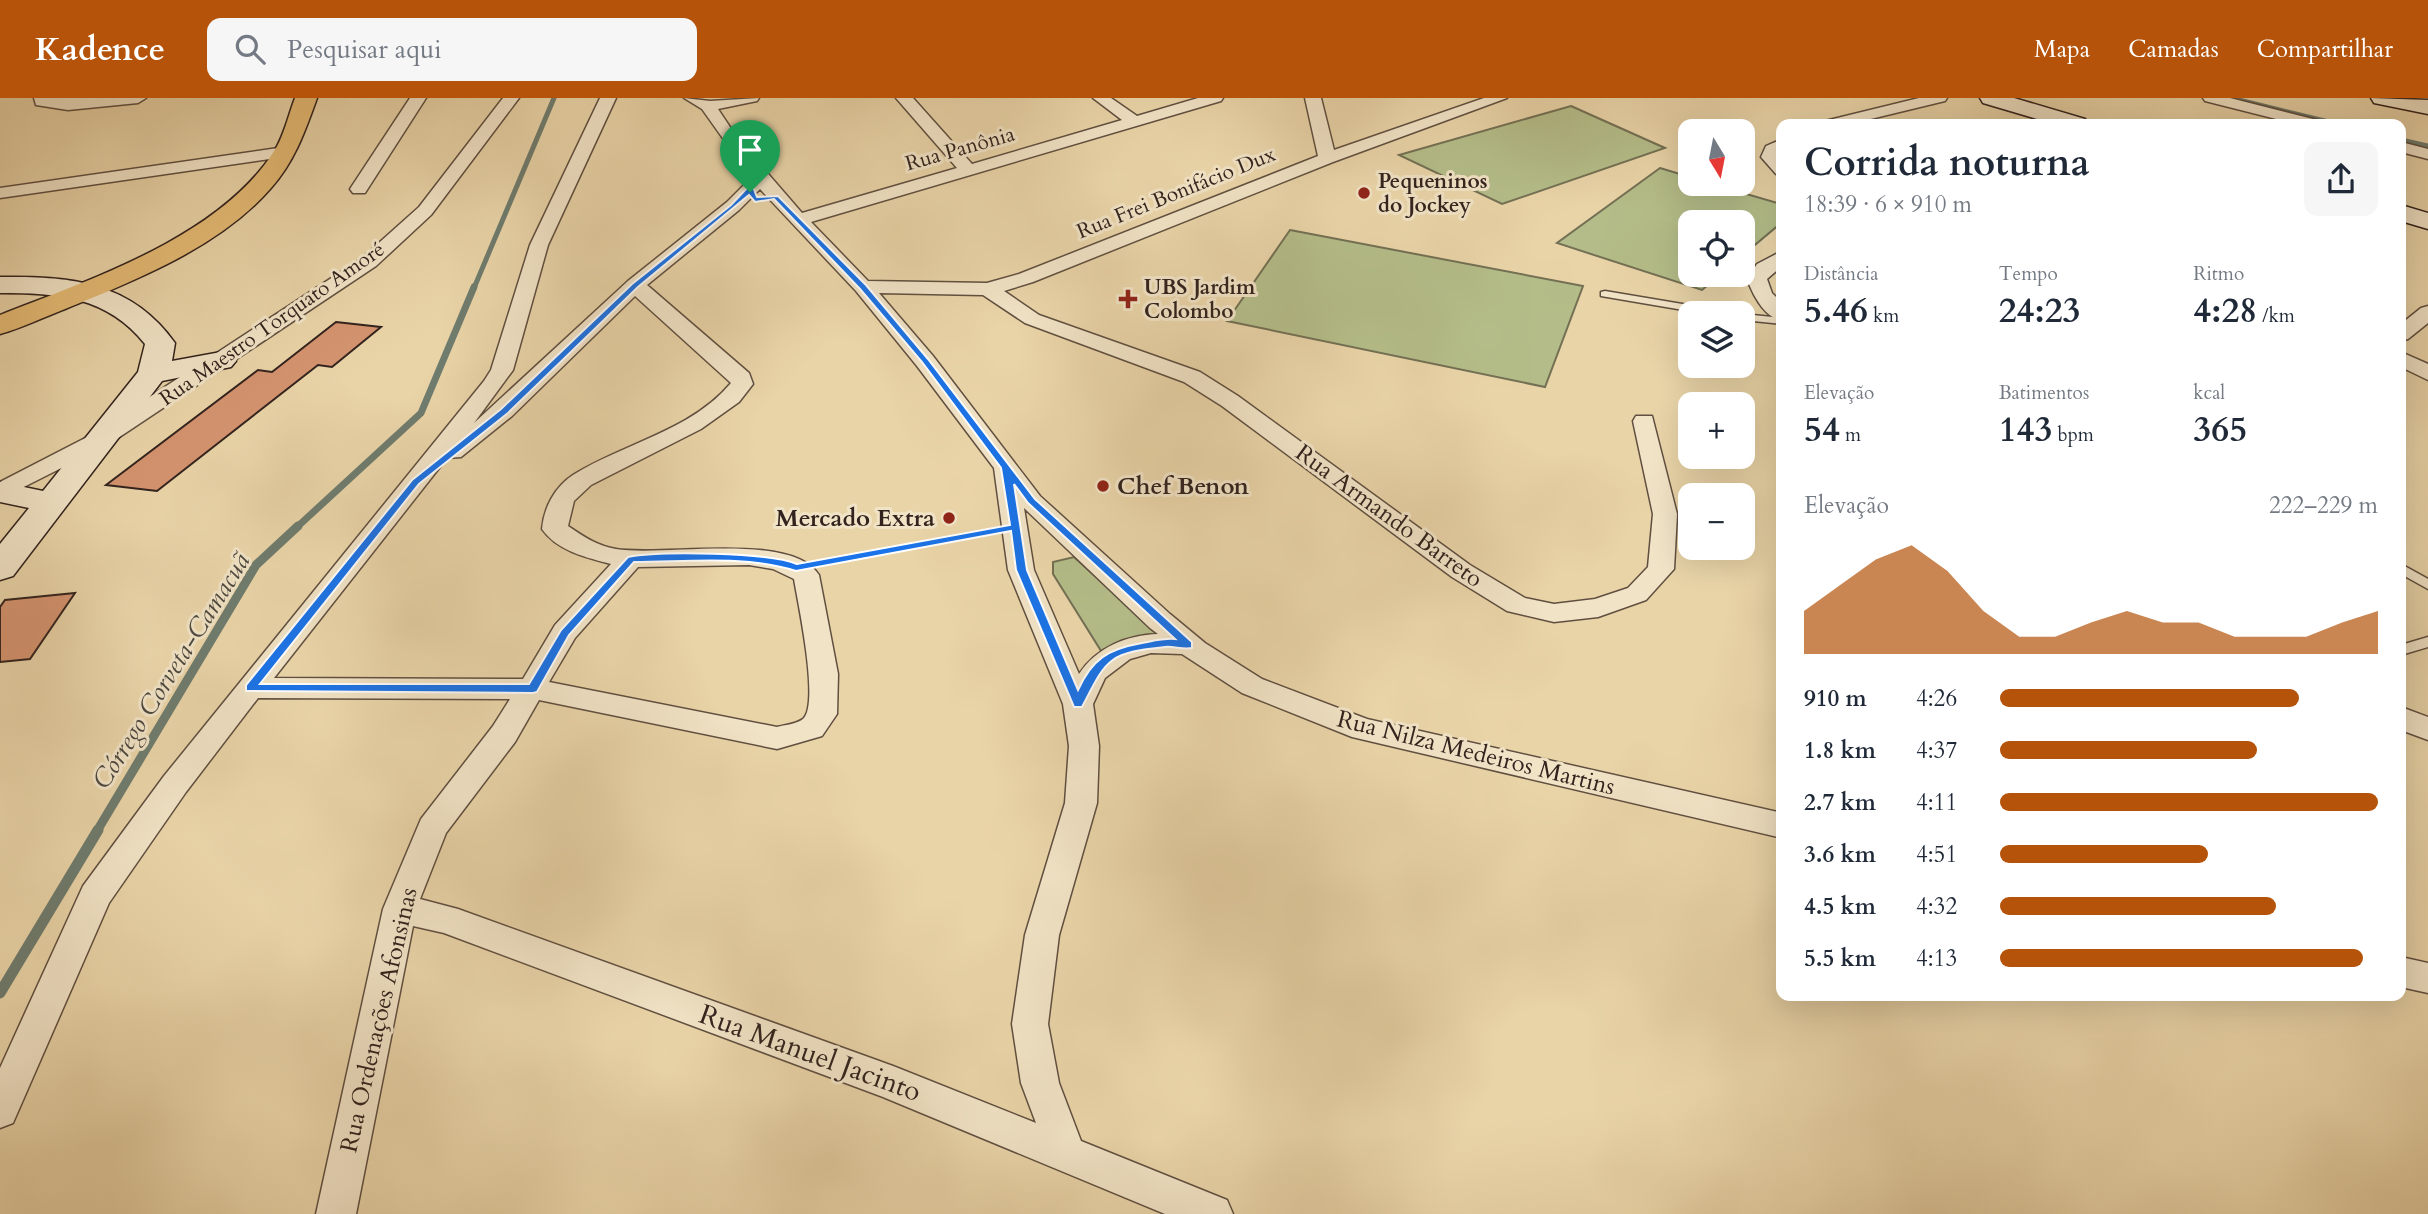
<!DOCTYPE html>
<html lang="pt">
<head>
<meta charset="utf-8">
<style>
  body { margin:0; font-family:Cardo,serif; background:#f6f6f7; color:#1f2937; height:100vh; display:flex; flex-direction:column; font-size:26px; white-space:nowrap }
  * { box-sizing:border-box; margin:0 }
  p { font-size:23px; color:#747a83 }
  .icon { flex:none; width:38px; height:38px; fill:none; stroke:currentColor; stroke-width:2; stroke-linecap:round; stroke-linejoin:round }
  .map { position:relative; flex:1; overflow:hidden }
  .side { position:absolute; left:1776px; top:21px; width:630px; height:882px; display:flex; flex-direction:column; background:#fff; border-radius:14px; box-shadow:0 7px 28px #0002 }
  .side>* { flex:none }
  .needle { width:46px; rotate:170deg }
  .fabs { position:absolute; left:1678px; top:21px; display:grid; gap:14px }
  .fabs a { display:grid; place-items:center; width:77px; height:77px; border-radius:14px; background:#fff; box-shadow:0 7px 28px #0002; font-size:35px }
  .pin { position:absolute; display:grid; place-items:center; width:60px; height:60px; color:#fff; margin:-72px -30px; border-radius:50% 50% 50% 0; rotate:-45deg; box-shadow:0 0 7px #0007 }
  .pin .icon { rotate:45deg }
  .round { display:grid; place-items:center; flex:none; width:74px; height:74px; border-radius:14px; background:#f6f6f7 }
  .summary { display:flex; align-items:center; justify-content:space-between; height:119px; padding:0 28px }
  h1 { font-size:38px; font-weight:800; line-height:52px }
  .stats { display:grid; grid-template-columns:repeat(3,1fr); gap:10px; height:119px; padding:7px 28px }
  .stats div { display:grid; align-content:center }
  .stats b { font-size:35px; font-weight:800 }
  .stats small { font-size:19px; font-weight:400 }
  .stats p { font-size:19px }
  .chart { height:196px; padding:14px 28px }
  .chart p { display:flex; justify-content:space-between }
  .chart svg { width:100%; height:126px; margin-top:7px; fill:#b45309; opacity:.7 }
  ul { padding:0 28px; list-style:none; font-size:23px }
  li { display:grid; grid-template-columns:112px 84px 1fr; align-items:center; height:52px }
  li i { height:18px; border-radius:9px; background:#b45309 }
  header { display:flex; align-items:center; gap:42px; box-sizing:border-box; height:98px; padding:0 35px; background:#b45309; color:#fff }
  header strong { font-size:33px }
  nav { display:flex; gap:38px; margin-inline-start:auto; font-size:24px }
  .search { width:490px; height:63px; background:#f6f6f7; display:flex; align-items:center; gap:18px; box-sizing:border-box; padding:0 24px; border-radius:14px; color:#747a83; font-size:26px }
  .map>svg:first-child { display:block }
</style>
</head>
<body>
<header>
<strong>Kadence</strong>
<div class="search"><svg class="icon" aria-label="search" viewBox="0 0 24 24"><circle cx="10" cy="10" r="6"/><path d="M15 15l6 6"/></svg>Pesquisar aqui</div>
<nav><a>Mapa</a><a>Camadas</a><a>Compartilhar</a></nav>
</header>
<div class="map">
<svg width="2428" height="1116" viewBox="0 0 2428 1116">
  <rect width="100%" height="100%" fill="#e9d4a8"/>
  <filter id="stains"><feTurbulence type="fractalNoise" baseFrequency=".00286" numOctaves="4"/><feColorMatrix values="0 0 0 0 .2 0 0 0 0 .09 0 0 0 0 .02 0 0 0 .5 -.17"/></filter>
  <radialGradient id="worn" r=".72"><stop offset=".6" stop-color="#630" stop-opacity="0"/><stop offset="1" stop-color="#630" stop-opacity=".3"/></radialGradient>
  <path fill="#b4bd89" stroke="#737054" stroke-width="2" d="M1571,8L1665,50L1502,106L1399,57Z
    M1660,70L1690,79V86H1712L1781,106V125L1743,157V124H1690V177H1720L1702,192L1557,145Z
    M1290,132L1583,188L1545,289L1227,223Z
    M1074,459L1163,540L1103,556L1053,476V464Z"/>
  <g fill="none" stroke-linecap="round" stroke-linejoin="round">
    <path stroke="#6f7c6e" stroke-width="5" d="M2231,0L2337,26
      M2401,42L2428,48
      M474,190L554,0"/>
    <path stroke="#6f7c6e" stroke-width="7" d="M296,430L421,315L474,189"/>
    <path stroke="#6f7c6e" stroke-width="9" d="M97,733L256,467L298,428"/>
    <path stroke="#6f7c6e" stroke-width="11" d="M0,895L98,732"/>
  </g>
  <path fill="#d59470" stroke="#32231e" stroke-width="2" d="M336,224L381,229L332,269L318,267L157,393L106,387L258,272L272,274Z
    M75,495L30,561L0,564V509L5,502Z"/>
  <g fill="none" stroke-linecap="round" stroke-linejoin="round">
    <g stroke="#604f40" stroke-width="3">
      <path id="lane" d="M1605,193L1718,212L1723,215H1701L1601,198V194Z
        M1743,216L1782,220V226L1743,222Z
        M2401,466L2428,481V491L2401,476Z
        M2428,539V549L2401,557V547Z"/>
    </g>
    <g stroke="#604f40" stroke-width="3">
      <path id="street" d="M34,0H146L138,5L68,12L36,7Z
        M410,0H426L365,95H353L350,91Z
        M503,0H519L431,117L376,168L109,346L0,401V384L93,336L362,160L419,109Z
        M600,0H616L548,147L513,272L474,325L628,183L727,104L751,80L702,11L684,0L710,3L759,0L757,3L718,11L738,41L802,115L957,70L896,0H913L972,66L1122,22L1093,0H1111L1137,18L1198,0H1223L1221,3L811,124L868,183L987,185L1019,176L1318,58L1305,0H1321L1334,52L1484,0H1507L1333,64L1033,184L1004,193L1039,217L1200,274L1238,298L1470,467L1525,500L1554,506L1595,501L1628,490L1648,469L1653,416L1633,323L1636,318H1652L1677,416L1674,471L1646,502L1598,519L1554,524L1507,513L1452,479L1222,308L1184,284L1025,225L983,197L879,195L933,258L1040,398L1170,516L1205,545L1262,581L1367,621L1782,715V740L1352,639L1242,595L1182,556L1151,555L1130,561L1105,580L1093,606L1099,648L1097,705L1059,837L1048,926L1059,985L1081,1043L1227,1102L1233,1116H1165L883,999L444,835L413,828L356,1116H316L383,811L421,721L493,628L510,601L258,600L186,694L109,805L13,1025L0,1030V970L83,788L164,678L484,283L491,272L530,147ZM760,91L856,193L917,268L994,370L1008,472L1063,606L1069,648L1065,705L1025,837L1012,926L1021,985L1036,1025L893,968L458,811L420,801L446,735L515,644L539,602L777,651L822,638L837,616L838,576L819,477C791,433 663,459 616,451C597,448 583,438 568,428L574,403L591,387L701,331L739,304L753,286L749,275L647,187L739,112ZM635,198L731,285C691,333 624,345 573,377C555,389 544,409 542,431C557,453 588,460 611,466L555,527L523,581L274,580L447,360L461,359L512,318ZM1024,410L1150,530L1158,536C1127,537 1097,549 1079,576L1034,472ZM749,467L773,471L794,481C798,505 820,606 803,621C797,626 784,627 777,629L549,584L575,540L638,469Z
        M1919,0H1947L1945,3L1850,26H1823L1825,23Z
        M2203,0H2230L2321,23L2323,26H2296L2205,3Z
        M1782,41L1779,58L1782,77L1776,76L1761,59L1766,48Z
        M2401,44L2428,51V61L2401,54Z
        M285,49L293,54L291,58L0,100V90Z
        M1782,153V168L1767,181L1772,195L1782,205V223C1764,219 1753,197 1747,181L1757,166Z
        M2428,208V225L2408,241L2401,243V226L2421,210Z
        M2401,254L2428,266V282L2401,269Z
        M2401,609L2428,619V642L2401,632Z
        M2401,859L2428,865V895L2401,889Z"/>
    </g>
    <g stroke="#32231e" stroke-width="3">
      <path id="secondary" d="M1980,0H2014L2085,21L2088,26H2054L1983,5Z
        M2371,0L2428,2V16L2374,5Z
        M2401,107L2428,115V131L2401,123Z
        M0,179C70,178 131,183 175,245L172,263L221,254L231,257L236,263L231,269L162,283L13,478L0,482V446L29,410L0,404V384L43,393L138,274L145,246C107,198 57,195 0,195Z"/>
    </g>
    <g stroke="#32231e" stroke-width="3">
      <path id="primary" d="M295,0H317C305,33 295,63 271,90C220,149 136,182 65,211C44,219 22,230 0,236V217C91,181 217,140 273,55C284,39 288,18 295,0Z"/>
    </g>
    <path stroke="#32231e" stroke-width="4.5" stroke-dasharray="5 3.5" stroke-linecap="butt" d="M827,464L990,433"/>
    <use href="#lane" fill="#f1e3c6" fill-rule="evenodd"/>
    <use href="#street" fill="#f1e3c6" fill-rule="evenodd"/>
    <use href="#secondary" fill="#f1e3c6" fill-rule="evenodd"/>
    <use href="#primary" fill="#e4ba74" fill-rule="evenodd"/>
  </g>
  <path fill="#1a73e8" stroke="#fff" stroke-width="2" fill-rule="evenodd" d="M748,89H753L757,99L778,98L866,187L928,261L1035,401L1192,544V550C1183,552 1174,548 1165,549C1107,555 1107,561 1082,609H1074L1016,472L1011,433L796,473C745,457 687,464 634,464L569,537L537,594L533,595L246,593V587L412,382L501,311L632,186L731,107ZM749,97L755,104L774,101L860,191L922,264L1001,370L1010,427L797,466C769,454 659,453 628,459L561,532L529,586H260L419,386L508,315L638,189ZM1014,386L1028,405L1175,541C1164,540 1153,543 1142,545C1108,551 1092,561 1078,592L1027,472Z"/>
  <g fill="#8f2418" stroke="#f1e3c6" stroke-width="2.5">
    <circle cx="1364" cy="95" r="7"/>
    <path d="M1124.5 190.5h7v7h7v7h-7v7h-7v-7h-7v-7h7z"/>
    <circle cx="1103" cy="388" r="7"/>
    <circle cx="949" cy="420" r="7"/>
  </g>
  <g text-anchor="middle" dominant-baseline="central" stroke-width="6" stroke-linejoin="round" paint-order="stroke">
    <g font-size="21" fill="#32231e" stroke="#f1e3c6">
      <text transform="translate(960 51) rotate(-16)">Rua Panônia</text>
      <text transform="translate(1176 95) rotate(-22)">Rua Frei Bonifácio Dux</text>
      <text transform="translate(272 226) rotate(-35)">Rua Maestro Torquato Amoré</text>
    </g>
    <g font-size="21" font-weight="bold" fill="#32231e" stroke="#f1e3c6" text-anchor="start">
      <text x="1378" y="83">Pequeninos<tspan x="1378" dy="24">do Jockey</tspan></text>
      <text x="1144" y="189">UBS Jardim<tspan x="1144" dy="24">Colombo</tspan></text>
    </g>
    <g font-size="24" font-weight="bold" fill="#32231e" stroke="#f1e3c6" text-anchor="start">
      <text x="1117" y="388">Chef Benon</text>
      <text x="935" y="420" text-anchor="end">Mercado Extra</text>
    </g>
    <g font-size="24" fill="#32231e" stroke="#f1e3c6">
      <text transform="translate(1389 418) rotate(36)">Rua Armando Barreto</text>
      <text transform="translate(1476 655) rotate(14)">Rua Nilza Medeiros Martins</text>
      <text transform="translate(379 922) rotate(-77)">Rua Ordenações Afonsinas</text>
    </g>
    <g font-size="26" font-style="italic" fill="#4c4840" stroke="#f1e3c6">
      <text transform="translate(171 573) rotate(-58)">Córrego Corveta-Camacuã</text>
    </g>
    <g font-size="28" fill="#32231e" stroke="#f1e3c6">
      <text transform="translate(810 955) rotate(20)">Rua Manuel Jacinto</text>
    </g>
  </g>
  <rect width="100%" height="100%" filter="url(#stains)"/>
  <rect width="100%" height="100%" fill="url(#worn)"/>
</svg>
<div class="fabs">
<a><svg class="needle" viewBox="-14 -14 28 28"><path d="M0-13l5 13h-10z" fill="#e53935"/><path d="M0 13l5-13h-10z" fill="#747a83"/></svg></a>
<a><svg class="icon" aria-label="locate" viewBox="0 0 24 24"><circle cx="12" cy="12" r="6"/><path d="M12 2v4M12 18v4M2 12h4M18 12h4"/></svg></a>
<a><svg class="icon" aria-label="layers" viewBox="0 0 24 24"><path d="M12 4l9 5-9 5-9-5zM3 14l9 5 9-5"/></svg></a>
<a>+</a>
<a>−</a>
</div>
<div class="pin" style="left:750px;top:94px;background:#1e9e55"><svg class="icon" aria-label="arrive" viewBox="0 0 24 24"><path d="M6 21V4h12l-3 4 3 4H6"/></svg></div>
<section class="side">
<div class="summary"><div><h1>Corrida noturna</h1><p>18:39 · 6 × 910 m</p></div><a class="round"><svg class="icon" aria-label="share" viewBox="0 0 24 24"><path d="M12 15V3M7 8l5-5 5 5M5 13v7h14v-7"/></svg></a></div>
<div class="stats">
<div><p>Distância</p><b>5.46<small> km</small></b></div>
<div><p>Tempo</p><b>24:23</b></div>
<div><p>Ritmo</p><b>4:28<small> /km</small></b></div>
</div>
<div class="stats">
<div><p>Elevação</p><b>54<small> m</small></b></div>
<div><p>Batimentos</p><b>143<small> bpm</small></b></div>
<div><p>kcal</p><b>365</b></div>
</div>
<div class="chart"><p><span>Elevação</span>222–229 m</p>
<svg viewBox="0 0 160 44" preserveAspectRatio="none"><path d="M0 44V29L10 20L20 11L30 6L40 15L50 29L60 38L70 38L80 33L90 29L100 33L110 33L120 38L130 38L140 38L150 33L160 29V44z"/></svg>
</div>
<ul>
<li><b>910 m</b>4:26<i style="width:79%"></i></li>
<li><b>1.8 km</b>4:37<i style="width:68%"></i></li>
<li><b>2.7 km</b>4:11<i style="width:100%"></i></li>
<li><b>3.6 km</b>4:51<i style="width:55%"></i></li>
<li><b>4.5 km</b>4:32<i style="width:73%"></i></li>
<li><b>5.5 km</b>4:13<i style="width:96%"></i></li>
</ul>
</section>
</div>
</body>
</html>
